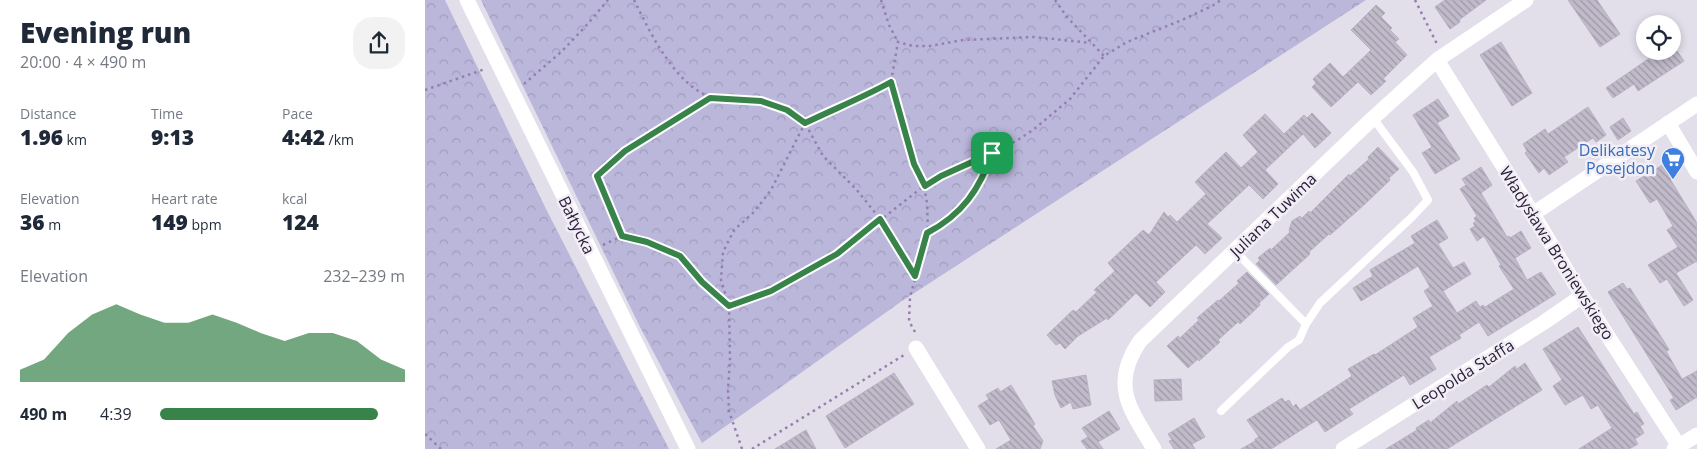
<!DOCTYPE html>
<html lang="en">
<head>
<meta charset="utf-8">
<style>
  body { margin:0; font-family:"Open Sans",sans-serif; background:#f2f2f3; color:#1f2937; height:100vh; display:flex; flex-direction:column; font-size:19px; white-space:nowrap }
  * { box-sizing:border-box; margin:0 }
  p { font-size:16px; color:#747a83 }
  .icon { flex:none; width:28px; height:28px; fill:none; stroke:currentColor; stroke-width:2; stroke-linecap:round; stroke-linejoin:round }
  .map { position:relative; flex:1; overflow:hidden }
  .details { display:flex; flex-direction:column; background:#fff; width:425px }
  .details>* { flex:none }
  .fabs { position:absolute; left:1211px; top:15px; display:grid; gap:10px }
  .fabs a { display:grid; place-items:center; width:45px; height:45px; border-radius:50%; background:#fff; box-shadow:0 2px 8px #0003; font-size:25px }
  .pin { position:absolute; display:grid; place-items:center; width:42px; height:42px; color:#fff; margin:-21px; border-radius:10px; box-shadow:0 2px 8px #0006 }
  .round { display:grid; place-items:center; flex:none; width:52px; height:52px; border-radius:20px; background:#f2f2f3 }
  .summary { display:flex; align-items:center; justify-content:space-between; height:85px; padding:0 20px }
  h1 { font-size:28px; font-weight:800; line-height:38px }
  .stats { display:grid; grid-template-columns:repeat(3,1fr); gap:8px; height:85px; padding:5px 20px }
  .stats div { display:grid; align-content:center }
  .stats b { font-size:21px; font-weight:800 }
  .stats small { font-size:14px; font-weight:400 }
  .stats p { font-size:14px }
  .chart { height:140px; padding:10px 20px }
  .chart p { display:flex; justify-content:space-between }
  .chart svg { width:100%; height:90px; margin-top:5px; fill:#378349; opacity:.7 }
  ul { padding:0 20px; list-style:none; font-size:16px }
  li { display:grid; grid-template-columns:80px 60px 1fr; align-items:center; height:38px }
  li i { height:12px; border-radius:6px; background:#378349 }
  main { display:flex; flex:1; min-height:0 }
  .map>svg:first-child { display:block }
</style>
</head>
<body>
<main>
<section class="details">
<div class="summary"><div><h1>Evening run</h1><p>20:00 · 4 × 490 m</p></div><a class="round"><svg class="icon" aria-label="share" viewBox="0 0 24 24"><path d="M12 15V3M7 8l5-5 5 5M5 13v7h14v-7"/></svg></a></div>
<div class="stats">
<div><p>Distance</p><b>1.96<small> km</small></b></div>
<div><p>Time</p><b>9:13</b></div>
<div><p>Pace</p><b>4:42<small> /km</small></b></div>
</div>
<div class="stats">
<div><p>Elevation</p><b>36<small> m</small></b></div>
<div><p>Heart rate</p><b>149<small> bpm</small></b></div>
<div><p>kcal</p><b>124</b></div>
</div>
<div class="chart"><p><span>Elevation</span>232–239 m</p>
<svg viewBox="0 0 160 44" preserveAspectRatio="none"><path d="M0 44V38L10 33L20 20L30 11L40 6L50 11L60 15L70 15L80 11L90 15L100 20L110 24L120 20L130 20L140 24L150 33L160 38V44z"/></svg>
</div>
<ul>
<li><b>490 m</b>4:39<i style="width:89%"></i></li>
</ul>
</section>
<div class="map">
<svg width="1272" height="449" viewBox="0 0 1272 449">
  <defs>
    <pattern id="forest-crowns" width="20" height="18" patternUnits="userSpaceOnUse" patternTransform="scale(1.25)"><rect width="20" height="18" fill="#bab7db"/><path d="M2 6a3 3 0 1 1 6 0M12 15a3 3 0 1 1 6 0" fill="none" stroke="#a09dbd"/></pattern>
    <pattern id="building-back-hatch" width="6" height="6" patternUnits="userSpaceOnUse" patternTransform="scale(1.25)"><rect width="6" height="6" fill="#c1baca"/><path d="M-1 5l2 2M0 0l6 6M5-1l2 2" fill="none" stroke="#9d97a5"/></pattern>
  </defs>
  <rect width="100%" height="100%" fill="#e2deea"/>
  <path fill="url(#forest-crowns)" d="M0,0H20L120,207L244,449H0Z
    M56,0H941L477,301L277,443L215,327Z"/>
  <path fill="url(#building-back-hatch)" stroke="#b8b1c3" d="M1020,0H1061L1034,20L1035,22L1025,29L1010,7Z
    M1143,0H1172L1195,34L1175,47Z
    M951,5L960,13L956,17L967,28L965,30L974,39L970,42L982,55L958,79L961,81L946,95L933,82L906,107L887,87L891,83L888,79L905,63L918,77L946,50L926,30Z
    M1076,42L1107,93L1087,106L1055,55Z
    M1235,51H1249V53L1252,51L1259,61L1213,91L1209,84L1188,98L1181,88Z
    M1013,99L1024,116L1012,123L1035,159L1010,174L997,153L1007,147L988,115Z
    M1163,107L1181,135L1171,142L1168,138L1139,157L1143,162L1124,175L1119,168L1114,173L1100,153L1102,151L1098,144L1120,129L1123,134Z
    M887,113L906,133L890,148L878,134L840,170L853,184L838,199L824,185L782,224L797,238L780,254L771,245L731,282L740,292L725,307L711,293L683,320L682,318L653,336L640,349L635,343L631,345L622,335L648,310L651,312L672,292L669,290L690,271L683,263L718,230L724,235L739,212L743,217L745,215L752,222L781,194L770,182L801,152L816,168L833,152L818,135L840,114L859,134L879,115L882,118Z
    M1198,118L1206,131L1193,140L1185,127Z
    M953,147L974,169L964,178L965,180L940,204L905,235L904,234L884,252L885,254L851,285L831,264L835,260L833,258L845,248L846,250L865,232L864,230L867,221L875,216L877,218L884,211L885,213L924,174L925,176L944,159L943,157Z
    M1239,164L1247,177L1245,179L1272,223V261L1251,273L1268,300L1259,306L1242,279L1235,283L1223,265L1253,247L1242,230L1248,226L1232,199L1225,203L1211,181Z
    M1056,167L1067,185L1056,193L1082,237L1084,236L1085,238L1096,231L1106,248L1090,258L1102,280L1116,272L1131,294L1063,336L1054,322L1034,335L1036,338L1004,357L1011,369L985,385L979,375L924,409L928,414L900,432L892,420L846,449H816L830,441V439L834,437L822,420L857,398L860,402L864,400L868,407L871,404L875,410L927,376L923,369L949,354L950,355L993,327L988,318L1008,306L999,291L1005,287L993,266L936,301L928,288L948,276L945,270L990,243L986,236L1012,220L1023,238L1013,244L1028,268L1039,262L1046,274L1018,291L1032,313L1051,301L1055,307L1058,305L1060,307L1089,289L1074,266L1076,265L1059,236L1052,241L1045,229L1050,226L1048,223L1051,222L1049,218L1052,216L1035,189L1041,185L1037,179Z
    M822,272L844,294L834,303L835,305L815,324L813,322L793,340L795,342L774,361L773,359L763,368L742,346L753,336L755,338L774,320L772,318L793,300L794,301L814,283L812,281Z
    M1198,283L1202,289L1205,288L1240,343L1244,350L1241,351L1257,379L1272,371V397L1251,410L1245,400L1249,398L1183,292Z
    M1153,327L1209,414L1212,412L1219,424L1215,426L1219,433L1210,439L1213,444L1204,449H1154L1187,428L1173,405L1166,409L1158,395L1140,405L1128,386L1137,380L1118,349Z
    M1100,363L1117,390L1067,421L1022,449H961L992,430L991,428L1004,420L1005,423L1032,401L1033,404L1062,385L1064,387L1090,366L1092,369Z
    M469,373L489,404L420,448L401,416Z
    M661,375L666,405L648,409L646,402L636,408L630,395L627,381Z
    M756,379L757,400L730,401L729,380Z
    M586,385L610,424L608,426L618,441L615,449H571L586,440L574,420L565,425L553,406L564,399L561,395L573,388L575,392Z
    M684,411L695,429L673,442L678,449H662L656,441L663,437L657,428Z
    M769,418L780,437L767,444L770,449H749L744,441L747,440L743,434Z
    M381,430L391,449H350Z"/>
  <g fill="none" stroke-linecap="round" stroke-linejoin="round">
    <path stroke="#967fad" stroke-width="2.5" stroke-dasharray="2.5 4" stroke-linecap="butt" d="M209,0C224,30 239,62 265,85C271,90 278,94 285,97
      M456,0L464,25L473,42
      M630,0L642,17L679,56
      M990,0L1012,44
      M466,82L480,126L489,164L499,186L502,203L503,233
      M99,84L136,52L160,27L183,0
      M0,90L60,69
      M197,236L172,176L200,151L285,97L336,101L362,110L380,123L398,156L431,189L460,225L490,276
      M178,245L197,236L223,242L255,256L277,282L303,305
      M304,306L296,280L298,252L309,230L329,212L346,190L380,123L446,93L466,82L473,42L488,46H505L538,40L609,37L666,43
      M490,332L484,321L485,297L503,233C537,215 554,189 567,153
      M0,434L16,449
      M317,449L304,411L303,390L305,359L304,306L345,291L412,254L499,186L516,176L591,141L608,130L645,99L679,56L702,42L757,20L787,6L796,0
      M327,449L479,355"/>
    <path stroke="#fff" stroke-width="8" d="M881,324L895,303L987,217L1003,200L988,172L948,118
      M796,411L863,347L874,340L881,324L810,251"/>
    <path stroke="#fff" stroke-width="15" d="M42,0L263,449
      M1012,60L1108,214L1157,296L1254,446
      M1243,123L1272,172
      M1108,214L1272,104
      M491,348L553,449
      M729,449C705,409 685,385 715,341L948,118L1012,60L1101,0
      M918,449L1118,323L1157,296
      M1249,449L1272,435"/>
  </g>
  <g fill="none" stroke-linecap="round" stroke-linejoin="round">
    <g stroke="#fff" stroke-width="10">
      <path id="route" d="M466,82L489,164L500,186L516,176L567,153C555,189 537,215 502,233L490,276L455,219L412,254L346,291L304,306L277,282L255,256L222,242L197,236L172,176L200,151L285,98L336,101L362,110L380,123C409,109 439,97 466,82Z"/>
    </g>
    <use href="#route" stroke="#378349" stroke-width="6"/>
  </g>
  <defs>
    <g id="supermarket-pin" transform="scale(1.25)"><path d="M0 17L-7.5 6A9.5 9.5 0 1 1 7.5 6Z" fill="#3f7fe0" stroke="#f1eef6"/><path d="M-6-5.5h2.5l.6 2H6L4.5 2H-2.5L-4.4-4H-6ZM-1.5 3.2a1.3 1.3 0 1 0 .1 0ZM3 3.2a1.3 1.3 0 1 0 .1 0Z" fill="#fff"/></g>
  </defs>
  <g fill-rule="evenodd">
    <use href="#supermarket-pin" x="1248" y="159"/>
  </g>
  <g text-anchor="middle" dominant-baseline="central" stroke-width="5" stroke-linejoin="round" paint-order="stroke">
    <g font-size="16" fill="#366cbe" stroke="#f1eef6" text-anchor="end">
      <text x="1230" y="150">Delikatesy<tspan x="1230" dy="18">Posejdon</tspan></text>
    </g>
    <g font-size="16" fill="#2d2039" stroke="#f1eef6">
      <text transform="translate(848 215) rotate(-44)">Juliana Tuwima</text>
      <text transform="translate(152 225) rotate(64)">Bałtycka</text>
      <text transform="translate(1132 253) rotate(58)">Władysława Broniewskiego</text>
      <text transform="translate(1038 374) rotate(-32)">Leopolda Staffa</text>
    </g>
  </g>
</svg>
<div class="fabs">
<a><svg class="icon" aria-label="locate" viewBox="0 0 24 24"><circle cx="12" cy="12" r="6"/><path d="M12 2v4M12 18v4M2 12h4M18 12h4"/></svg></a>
</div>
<div class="pin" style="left:567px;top:153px;background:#1e9e55"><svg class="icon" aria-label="arrive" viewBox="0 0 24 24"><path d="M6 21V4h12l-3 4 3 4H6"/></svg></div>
</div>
</main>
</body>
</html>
